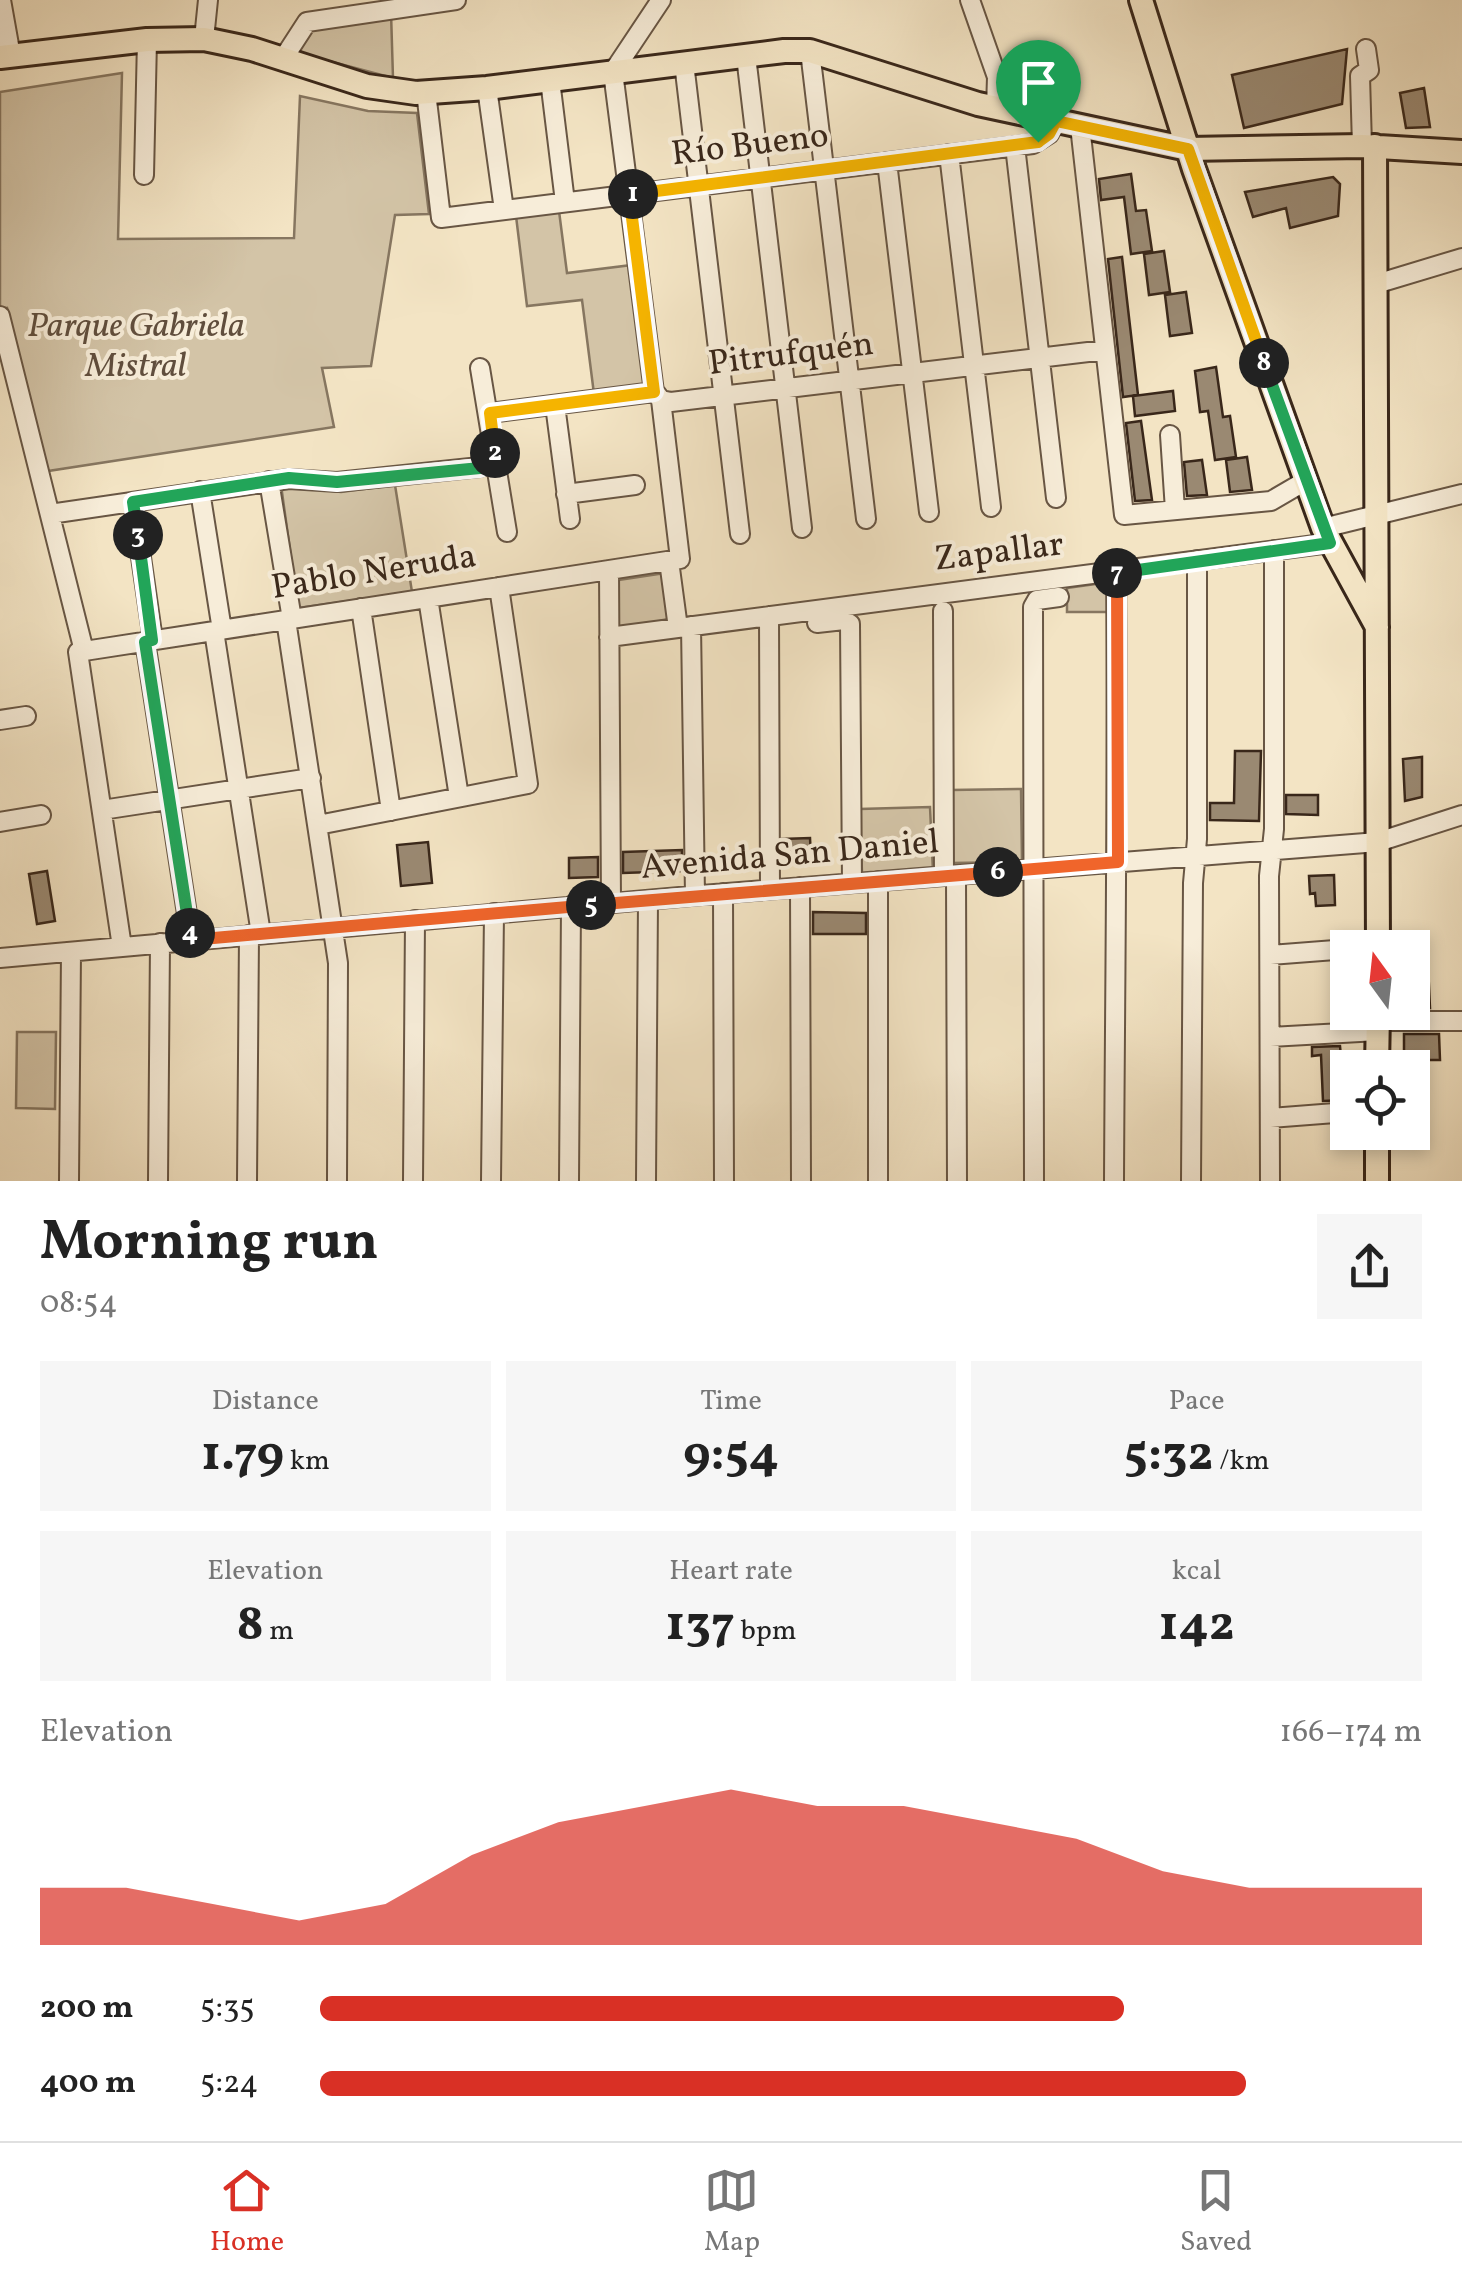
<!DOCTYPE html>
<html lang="en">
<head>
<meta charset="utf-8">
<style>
  body { margin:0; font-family:Vollkorn,serif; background:#f6f6f6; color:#222; height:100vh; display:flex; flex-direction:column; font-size:38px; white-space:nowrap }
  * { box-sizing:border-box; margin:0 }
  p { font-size:32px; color:#767676 }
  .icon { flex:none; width:55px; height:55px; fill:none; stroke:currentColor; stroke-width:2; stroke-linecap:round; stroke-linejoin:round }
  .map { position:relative; height:1181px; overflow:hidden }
  .panel { display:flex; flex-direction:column; background:#fff; flex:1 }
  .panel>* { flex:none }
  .needle { width:65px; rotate:345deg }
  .tools { position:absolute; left:1330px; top:930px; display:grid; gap:20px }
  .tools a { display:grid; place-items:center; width:100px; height:100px; border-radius:0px; background:#fff; box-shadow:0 5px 15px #0003; font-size:50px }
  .pin { position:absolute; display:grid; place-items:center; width:85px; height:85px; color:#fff; margin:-102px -42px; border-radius:50% 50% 50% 0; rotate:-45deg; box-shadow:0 0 10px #0007 }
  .pin .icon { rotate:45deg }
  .km { position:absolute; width:50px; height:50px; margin:-25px; border-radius:50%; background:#222; color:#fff; font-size:28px; line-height:50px; text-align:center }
  .round { display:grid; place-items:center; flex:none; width:105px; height:105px; border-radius:0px; background:#f6f6f6 }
  .head { display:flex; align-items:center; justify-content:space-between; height:170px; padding:0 40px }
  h1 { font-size:55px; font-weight:700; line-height:75px }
  .stats { display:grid; grid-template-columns:repeat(3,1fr); gap:15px; height:170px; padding:10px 40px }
  .stats div { display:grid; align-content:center; border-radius:0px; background:#f6f6f6; text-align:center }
  .stats b { font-size:50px; font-weight:700 }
  .stats small { font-size:28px; font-weight:400 }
  .stats p { font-size:28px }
  .chart { height:280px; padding:20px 40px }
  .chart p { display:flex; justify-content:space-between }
  .chart svg { width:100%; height:180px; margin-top:10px; fill:#d93025; opacity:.7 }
  ul { padding:0 40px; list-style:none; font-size:32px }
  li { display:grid; grid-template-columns:160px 120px 1fr; align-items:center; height:75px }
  li i { height:25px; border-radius:12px; background:#d93025 }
  .tabs { display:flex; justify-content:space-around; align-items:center; height:140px; border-top:2px solid #e0e0e0; background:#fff; font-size:28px; color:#767676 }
  .tabs a { display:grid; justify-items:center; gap:5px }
  .tabs .active { color:#d93025 }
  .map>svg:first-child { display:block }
</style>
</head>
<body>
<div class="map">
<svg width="1462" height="1181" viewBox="0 0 1462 1181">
  <rect width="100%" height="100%" fill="#f3e4c4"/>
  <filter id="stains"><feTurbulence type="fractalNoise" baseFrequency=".002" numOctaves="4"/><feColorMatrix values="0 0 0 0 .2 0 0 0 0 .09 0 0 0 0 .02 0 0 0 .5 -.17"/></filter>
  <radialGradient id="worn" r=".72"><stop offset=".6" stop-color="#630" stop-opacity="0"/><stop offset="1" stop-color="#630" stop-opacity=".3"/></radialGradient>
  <path fill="#d3c4a7" stroke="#867660" stroke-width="2.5" d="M391,12L393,78L291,51L309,23Z
    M122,73L118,239L294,238L300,96L368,111L417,113L429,214L395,215L371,366L322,368L334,427L48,471L7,308L0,309V92Z
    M559,211L567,273L632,265L646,388L594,394L582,300L527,306L516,216Z
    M281,485L341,492L395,485L412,592L298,608Z
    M665,573L671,619L618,629L612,581Z
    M1110,582L1111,612H1067V588Z
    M1021,789L1022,862L951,863V790Z
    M930,807L933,872L862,874L860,809Z
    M17,1032H56L55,1109L16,1108Z"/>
  <path fill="#9a8972" stroke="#39271a" stroke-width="2.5" d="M1347,49L1342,104L1244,128L1232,75Z
    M1424,88L1430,127L1406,128L1400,93Z
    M1131,174L1136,211L1146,210L1152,251L1131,254L1124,197L1101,200L1099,179Z
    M1333,177L1340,184L1338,216L1290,228L1286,208L1253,217L1245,192Z
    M1164,251L1170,292L1149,295L1144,254Z
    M1122,257L1138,395L1123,397L1108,259Z
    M1186,292L1192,333L1170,336L1165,295Z
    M1216,367L1223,417L1230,416L1236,457L1215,460L1208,411L1200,412L1195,371Z
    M1173,391L1175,411L1135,416L1133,396Z
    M1141,421L1152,500L1135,501L1126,423Z
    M1247,457L1252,490L1230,492L1226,460Z
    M1202,460L1207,495L1187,496L1184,462Z
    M1235,751H1261L1259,821L1210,820V803H1234Z
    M1422,757V797L1405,801L1403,759Z
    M1286,795H1318V815L1286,814Z
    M810,838L811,857L786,858L782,854V839Z
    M428,842L432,883L401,886L397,845Z
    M682,850V871L623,873V852Z
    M598,857V877L569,878V858Z
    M47,871L55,921L37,924L29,874Z
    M1334,875L1335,905L1316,906L1315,893L1310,894L1309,876Z
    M813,912L866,913V934H813Z
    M1412,965H1428L1430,1008H1412Z
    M1404,1034H1439L1440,1060H1404Z
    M1340,1046L1345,1100L1323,1101L1321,1055L1312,1056V1047Z"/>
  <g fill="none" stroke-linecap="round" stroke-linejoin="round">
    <g stroke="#685644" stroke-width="22">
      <path id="minor" d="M1,0L11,56
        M970,0L997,77L996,108
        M204,39L208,0
        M810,51L866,519
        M746,56L802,528
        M283,59L307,22L456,0
        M684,63L740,534
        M550,80L565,202
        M487,88L504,210
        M426,92L441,218L1033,144L1049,134L1056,121
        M1080,126L1124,515L1271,501L1307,480
        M1015,146L1056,498
        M1362,146L1360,76L1369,70L1366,49
        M949,154L991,507
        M887,162L929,512
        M144,175L147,40
        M1376,284L1462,258
        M0,316L84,651
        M480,368L507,532
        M654,392L613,72L661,0
        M655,392L661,400L671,402L1105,350
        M555,405L570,519
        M490,413L654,392
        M1170,435L1175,510
        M269,481L292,619
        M200,491L222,630
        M566,494L635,485
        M133,502L153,640
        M50,514L289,479L337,482L480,467L497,461
        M1323,528L1462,494
        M669,561L678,628
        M609,570L611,903
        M428,598L459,797
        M361,608L391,811
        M943,611L944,876
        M769,616L770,890
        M286,620L338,963L337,1181
        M817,623L844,620L850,624L852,883
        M691,626L695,895
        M214,631L261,934
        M609,637L1330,543
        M145,641L191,940
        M0,720L26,716
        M102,810L311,778
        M0,822L41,815
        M318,825L528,784L499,587
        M956,875L957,1181
        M878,881V1181
        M800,887L801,1181
        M723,893L724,1181
        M122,947L78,652L680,559L661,400
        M1270,955L1348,949
        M0,958L702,895L1378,842L1462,815
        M1378,1021H1462
        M1270,1037L1378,1031
        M1270,1118L1348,1112
        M69,1181L71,952
        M158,1181L160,943
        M247,1181L249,935
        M413,1181L415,920
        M491,1181L494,913
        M569,1181L571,906
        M646,1181L648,900
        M1034,1181L1033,607L1037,600L1059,597
        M1114,1181C1115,977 1118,774 1116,571
        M1191,1181L1193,883L1197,839V560
        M1270,1181L1269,876L1274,829V550"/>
    </g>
    <g stroke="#39271a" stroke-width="28">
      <path id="major" d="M1141,0L1194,169L1323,528L1377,627
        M0,57L147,40L204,39L252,49L367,86L416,93L487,88L784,51H810L978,104L1188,149L1362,146L1462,152
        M1375,146L1378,948
        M1377,1068L1378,1012
        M1377,1181V1132"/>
    </g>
    <use href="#minor" stroke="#f7edd9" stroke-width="18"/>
    <use href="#major" stroke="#f3e4c4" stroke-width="22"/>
  </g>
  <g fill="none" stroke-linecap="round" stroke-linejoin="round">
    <g stroke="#fff" stroke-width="20">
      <path id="split-1" d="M633,194L1038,142"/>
    </g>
    <g stroke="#fff" stroke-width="20">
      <path id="split-2" d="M495,453L490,413L654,392L629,194H633"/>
    </g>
    <g stroke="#fff" stroke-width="20">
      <path id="split-3" d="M138,535L133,502L289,478L337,482L480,468L496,461L495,453"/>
    </g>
    <g stroke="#fff" stroke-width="20">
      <path id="split-4" d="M138,535L152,640L145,642L190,933"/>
    </g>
    <g stroke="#fff" stroke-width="20">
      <path id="split-5" d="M190,933L191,940L591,905"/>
    </g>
    <g stroke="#fff" stroke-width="20">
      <path id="split-6" d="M591,905L998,872"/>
    </g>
    <g stroke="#fff" stroke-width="20">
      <path id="split-7" d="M998,872L1118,862L1117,573"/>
    </g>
    <g stroke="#fff" stroke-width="20">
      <path id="split-8" d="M1117,573L1330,543L1264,363"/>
    </g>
    <g stroke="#fff" stroke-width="20">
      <path id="split-9" d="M1038,142L1049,134L1056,121L1188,149L1264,363"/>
    </g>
    <use href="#split-1" stroke="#f5b400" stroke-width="12"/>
    <use href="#split-2" stroke="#f5b400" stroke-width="12"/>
    <use href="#split-3" stroke="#22a559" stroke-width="12"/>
    <use href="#split-4" stroke="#22a559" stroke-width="12"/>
    <use href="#split-5" stroke="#f0652b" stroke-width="12"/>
    <use href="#split-6" stroke="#f0652b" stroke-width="12"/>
    <use href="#split-7" stroke="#f0652b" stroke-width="12"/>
    <use href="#split-8" stroke="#22a559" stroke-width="12"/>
    <use href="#split-9" stroke="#f5b400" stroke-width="12"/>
  </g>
  <g text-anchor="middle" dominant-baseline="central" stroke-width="8" stroke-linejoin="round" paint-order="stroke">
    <g font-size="35" fill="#39271a" stroke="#f7edd9">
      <text transform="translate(750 146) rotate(-7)">Río Bueno</text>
      <text transform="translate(791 355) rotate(-7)">Pitrufquén</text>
      <text transform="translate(999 553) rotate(-7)">Zapallar</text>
      <text transform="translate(374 573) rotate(-9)">Pablo Neruda</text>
      <text transform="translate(790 856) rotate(-5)">Avenida San Daniel</text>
    </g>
    <g font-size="35" font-style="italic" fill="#604e3d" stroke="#f7edd9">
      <text x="136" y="327">Parque Gabriela<tspan x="136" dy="40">Mistral</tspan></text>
    </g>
  </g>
  <rect width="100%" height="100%" filter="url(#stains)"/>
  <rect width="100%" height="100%" fill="url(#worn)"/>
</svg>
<div class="tools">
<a><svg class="needle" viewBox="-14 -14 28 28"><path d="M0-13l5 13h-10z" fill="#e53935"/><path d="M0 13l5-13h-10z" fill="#767676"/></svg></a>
<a><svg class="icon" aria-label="locate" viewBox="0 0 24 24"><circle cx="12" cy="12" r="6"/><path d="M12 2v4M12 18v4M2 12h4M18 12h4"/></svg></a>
</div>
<div class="pin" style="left:1038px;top:142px;background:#1e9e55"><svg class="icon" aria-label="arrive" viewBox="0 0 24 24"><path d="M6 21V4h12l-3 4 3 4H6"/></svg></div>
<b class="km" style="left:633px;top:194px">1</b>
<b class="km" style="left:495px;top:453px">2</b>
<b class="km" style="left:138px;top:535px">3</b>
<b class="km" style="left:190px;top:933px">4</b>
<b class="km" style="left:591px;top:905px">5</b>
<b class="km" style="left:998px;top:872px">6</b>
<b class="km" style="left:1117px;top:573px">7</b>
<b class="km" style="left:1264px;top:363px">8</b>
</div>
<section class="panel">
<div class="head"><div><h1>Morning run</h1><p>08:54</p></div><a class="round"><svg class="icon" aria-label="share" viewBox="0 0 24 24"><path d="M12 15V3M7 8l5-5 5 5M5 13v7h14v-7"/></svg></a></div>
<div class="stats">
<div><p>Distance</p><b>1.79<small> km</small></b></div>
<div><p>Time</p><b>9:54</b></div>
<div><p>Pace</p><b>5:32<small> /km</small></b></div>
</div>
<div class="stats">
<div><p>Elevation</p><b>8<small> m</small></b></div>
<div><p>Heart rate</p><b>137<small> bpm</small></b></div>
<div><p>kcal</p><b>142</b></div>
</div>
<div class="chart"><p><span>Elevation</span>166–174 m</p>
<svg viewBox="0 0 160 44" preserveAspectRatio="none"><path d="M0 44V30L10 30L20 34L30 38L40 34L50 22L60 14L70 10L80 6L90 10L100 10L110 14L120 18L130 26L140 30L150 30L160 30V44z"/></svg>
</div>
<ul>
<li><b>200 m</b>5:35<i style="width:73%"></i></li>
<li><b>400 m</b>5:24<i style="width:84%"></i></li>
</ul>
</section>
<nav class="tabs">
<a class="active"><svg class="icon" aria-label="home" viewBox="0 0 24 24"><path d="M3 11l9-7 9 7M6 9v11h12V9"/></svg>Home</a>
<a><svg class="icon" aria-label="map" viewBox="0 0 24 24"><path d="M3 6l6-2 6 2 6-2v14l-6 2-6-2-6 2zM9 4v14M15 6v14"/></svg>Map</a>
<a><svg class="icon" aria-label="saved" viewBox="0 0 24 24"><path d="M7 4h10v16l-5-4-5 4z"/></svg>Saved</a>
</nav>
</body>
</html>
